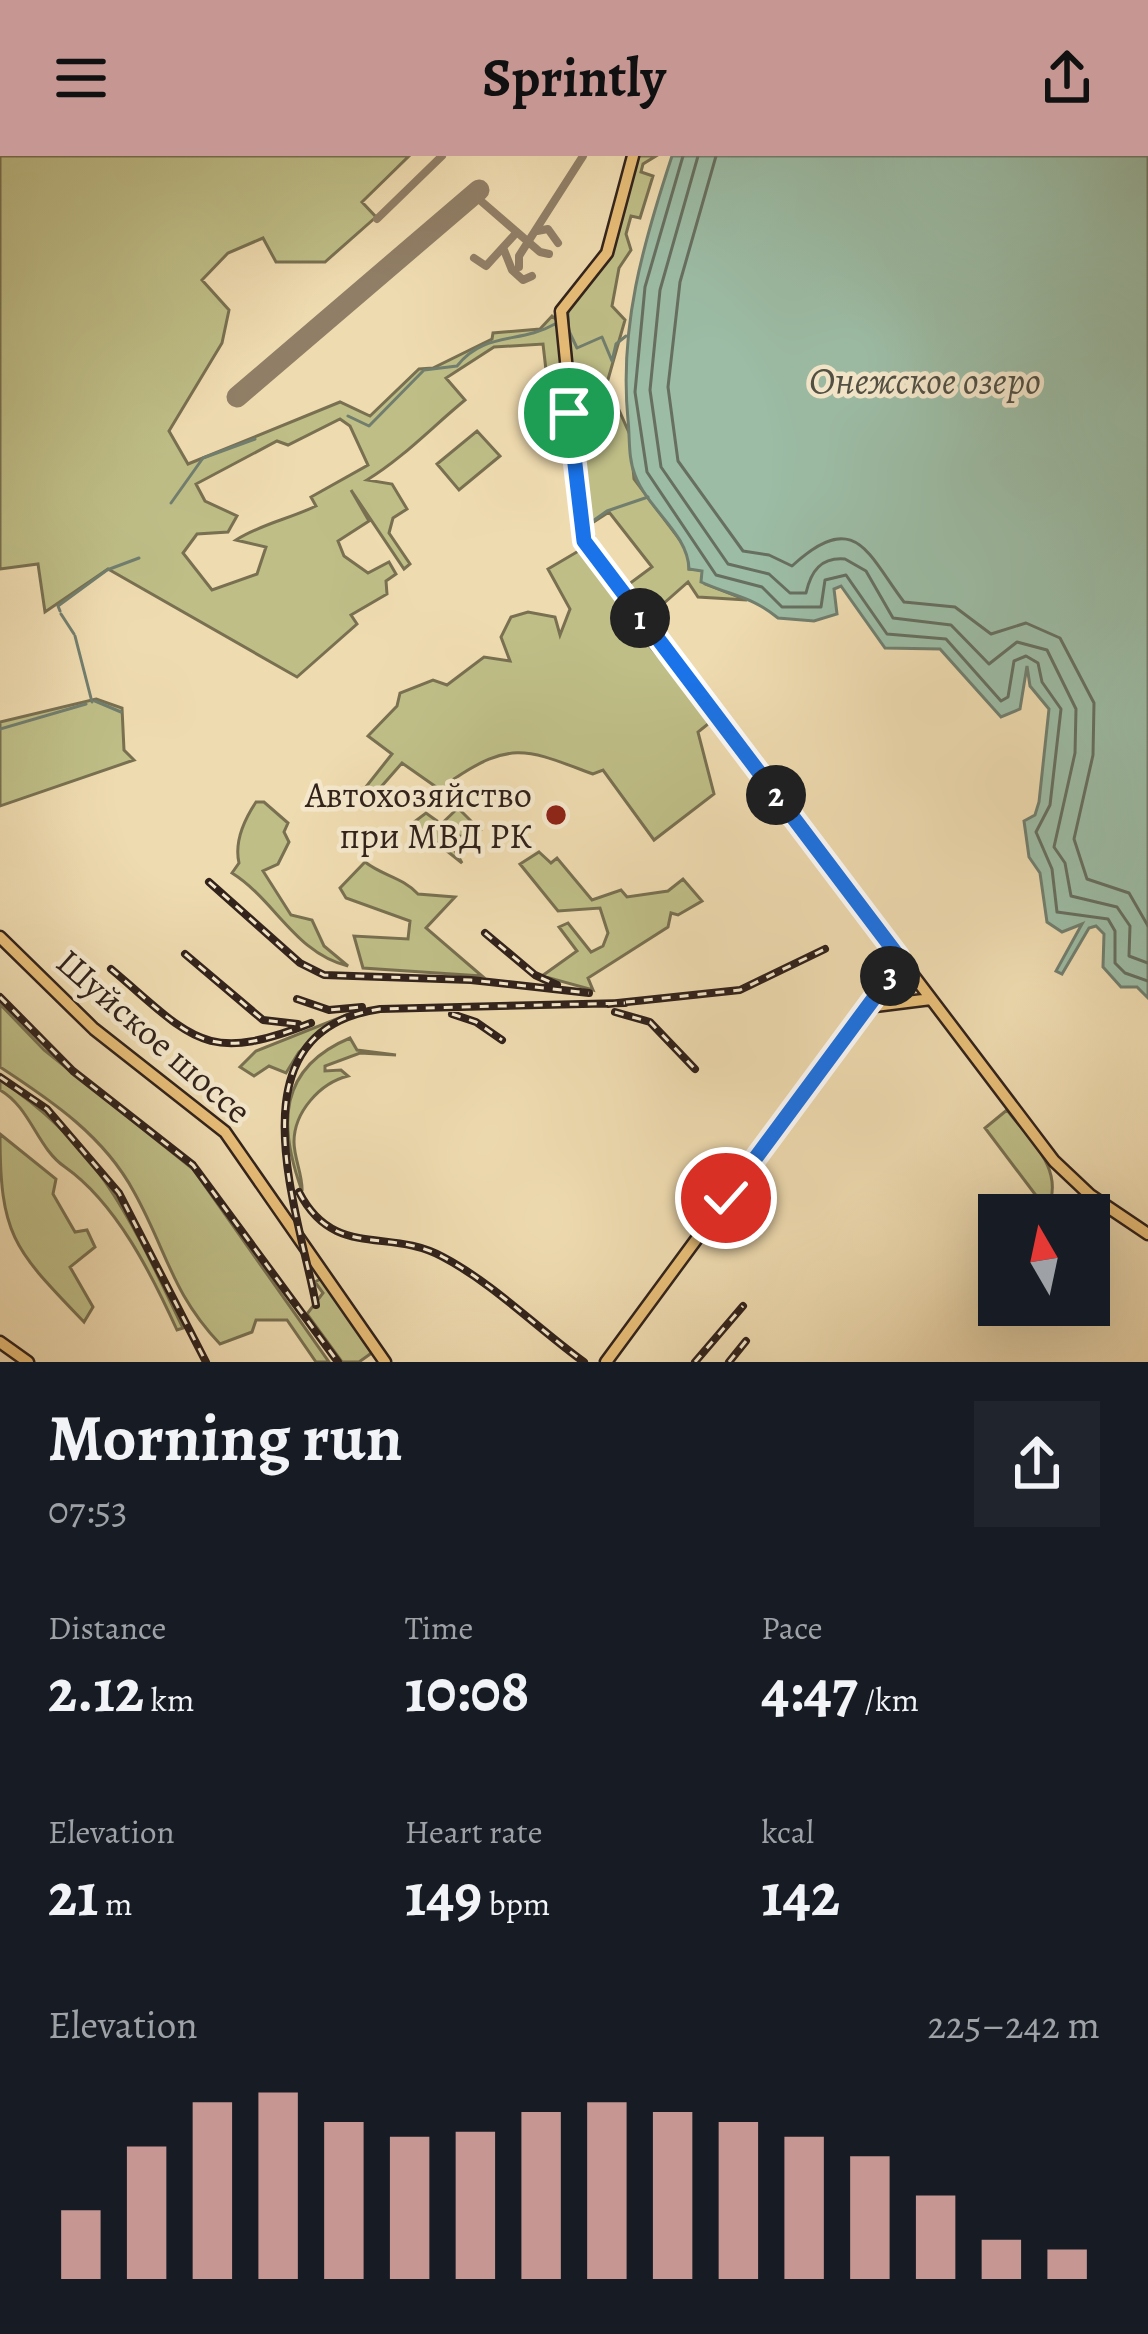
<!DOCTYPE html>
<html lang="en">
<head>
<meta charset="utf-8">
<style>
  body { margin:0; font-family:Alegreya,serif; background:#20242c; color:#f1f3f6; height:100vh; display:flex; flex-direction:column; font-size:45px; white-space:nowrap }
  * { box-sizing:border-box; margin:0 }
  p { font-size:39px; color:#9ea1a6 }
  .icon { flex:none; width:66px; height:66px; fill:none; stroke:currentColor; stroke-width:2; stroke-linecap:round; stroke-linejoin:round }
  .map { position:relative; height:1206px; overflow:hidden }
  .details { display:flex; flex-direction:column; background:#171b24; flex:1 }
  .details>* { flex:none }
  .needle { width:78px; rotate:351deg }
  .fabs { position:absolute; left:978px; top:1038px; display:grid; gap:24px }
  .fabs a { display:grid; place-items:center; width:132px; height:132px; border-radius:0px; background:#171b24; box-shadow:0 12px 48px #0002; font-size:60px }
  .pin { position:absolute; display:grid; place-items:center; width:102px; height:102px; color:#fff; margin:-51px; border:6px solid #fff; border-radius:50%; box-shadow:0 3px 12px #0007 }
  .km { position:absolute; width:60px; height:60px; margin:-30px; border-radius:50%; background:#222; color:#fff; font-size:33px; line-height:60px; text-align:center }
  .round { display:grid; place-items:center; flex:none; width:126px; height:126px; border-radius:0px; background:#20242c }
  .summary { display:flex; align-items:center; justify-content:space-between; height:204px; padding:0 48px }
  h1 { font-size:66px; font-weight:700; line-height:90px }
  .stats { display:grid; grid-template-columns:repeat(3,1fr); gap:18px; height:204px; padding:12px 48px }
  .stats div { display:grid; align-content:center }
  .stats b { font-size:60px; font-weight:700 }
  .stats small { font-size:33px; font-weight:400 }
  .stats p { font-size:33px }
  .chart { height:336px; padding:24px 48px }
  .chart p { display:flex; justify-content:space-between }
  .chart svg { width:100%; height:216px; margin-top:12px; stroke:#c59692; stroke-width:6 }
  header { display:flex; justify-content:space-between; align-items:center; height:156px; padding:0 48px; background:#c59692; color:#111; font-size:54px; font-weight:700 }
  .map>svg:first-child { display:block }
</style>
</head>
<body>
<header><svg class="icon" aria-label="menu" viewBox="0 0 24 24"><path d="M4 6h16M4 12h16M4 18h16"/></svg>Sprintly<svg class="icon" aria-label="share" viewBox="0 0 24 24"><path d="M12 15V3M7 8l5-5 5 5M5 13v7h14v-7"/></svg></header>
<div class="map">
<svg width="1148" height="1206" viewBox="0 0 1148 1206">
  <rect width="100%" height="100%" fill="#efdbb0"/>
  <filter id="stains"><feTurbulence type="fractalNoise" baseFrequency=".00167" numOctaves="4"/><feColorMatrix values="0 0 0 0 .2 0 0 0 0 .09 0 0 0 0 .02 0 0 0 .5 -.17"/></filter>
  <radialGradient id="worn" r=".72"><stop offset=".6" stop-color="#630" stop-opacity="0"/><stop offset="1" stop-color="#630" stop-opacity=".3"/></radialGradient>
  <path fill="#bfbe87" stroke="#787051" stroke-width="3" fill-rule="evenodd" d="M0,0H409L362,46L376,61L325,106H276L263,82L228,97L202,124L229,154L222,187L169,275L188,308L340,246L370,260L419,213L433,212L492,183L493,177L540,173L552,160L561,168L564,214H546L543,188L494,191L446,222L465,244C431,272 403,302 367,324L392,328L407,353L393,362L389,377L410,408L404,413L351,334L369,365L338,385L344,400L368,417L389,406L396,418L386,425L387,438L351,459L357,468L297,521L108,413L45,456L38,408L0,413ZM340,263L350,270L368,309L311,341L316,350C289,363 261,368 236,384L266,391L257,418L212,434L183,397L197,378L228,376L237,360L205,345L196,328L277,285L288,289Z
    M638,0H656L643,8L641,16L653,20L640,62L631,60L626,78L631,94L619,112L612,150L625,164L607,227L630,279L634,323L689,396V413L702,414L705,428L747,444L698,441L688,426L654,456L674,494L625,431L652,411L609,356L586,371L567,154L611,99Z
    M477,275L500,300L459,334L437,308Z
    M587,390L628,465L713,564L698,576L714,638L654,684L603,614L593,618C530,595 513,583 454,623L457,640H449L402,607L373,640L361,637L392,598L368,580L397,550L400,537L433,524L447,529L484,501L510,505L501,481L511,461L528,456L555,461L560,479L570,453L548,413Z
    M96,543L122,552L124,594L134,604L0,650V566Z
    M256,646H264L288,667L284,676L289,686L278,708L263,715L291,759L312,764L324,790L348,810C295,797 275,744 232,717L239,707C234,685 244,664 256,646Z
    M458,652L480,674L449,684L462,707L437,687H420L418,672L410,669L426,657L437,665L435,674Z
    M539,696L551,707L557,702L592,744L621,734L627,741L668,735L683,723L702,745L678,759L671,757L668,771L588,822L593,834L542,820L577,795L559,771L568,767L591,796L603,790L608,777L600,752L558,755L520,708Z
    M365,706C383,720 402,721 418,738L455,741L426,772L482,820L363,812L354,780L408,783L410,765L346,742L340,732Z
    M0,848L44,894L193,1013L329,1206H316L287,1164H256L252,1176L220,1188C171,1136 167,1095 134,1036C104,980 52,945 0,911Z
    M349,858L299,896L286,917L269,910L254,920L240,911L256,895Z
    M350,882L357,894L396,899L360,897L325,910V915L341,914L348,920C320,927 294,956 294,986C294,1002 303,1020 302,1035C278,969 278,912 350,882Z
    M0,924C100,989 133,1068 183,1172L177,1174C151,1117 116,1047 65,1011C37,992 31,952 0,934Z
    M1007,954C1031,985 1066,1014 1047,1054L985,972Z
    M0,978L56,1023L53,1038L75,1076L87,1074L95,1091L70,1111L93,1151L84,1166C14,1093 0,1081 0,978Z
    M324,1121L373,1196L359,1206H342L307,1158L323,1137L315,1126Z"/>
  <path fill="#9cbca5" stroke="#717e6e" stroke-width="3" d="M672,0H1148V842L1137,831H1121L1103,811L1104,778L1096,770L1089,772L1062,818L1056,815L1082,768L1062,776L1047,766L1040,717L1029,701L1024,665L1035,659L1039,646L1049,553L1030,530L1027,510L1020,553L1001,561L940,493L885,492L841,430L834,433L837,458L814,465L778,462C751,440 735,441 701,426L702,415L689,413C688,377 648,354 635,319C628,302 630,282 628,264C619,171 643,88 672,0Z"/>
  <g fill="none" stroke-linecap="round" stroke-linejoin="round">
    <path stroke="#666f60" stroke-width="3" d="M683,0L645,131L635,236L647,316L716,419L762,431L782,451H821L825,424L846,419L887,478L946,483L1001,545L1008,541L1014,505L1026,500L1038,507L1042,526L1061,553L1050,649L1036,676L1052,713L1057,756L1108,763L1115,775V807L1125,817L1148,825
      M698,0L660,134L650,234L661,311L728,408L769,418L790,437H806C811,415 821,401 845,403L866,415L893,462L951,469L989,508L1017,486L1047,494L1076,553L1075,597L1054,691L1065,707L1071,740L1117,751L1130,770L1129,800L1148,807
      M716,0L680,126L668,231L678,305L743,395L769,399L792,410C856,351 868,399 904,446L955,451L991,478L1026,467L1060,482L1094,547L1093,599L1074,683L1087,723L1129,737L1148,770"/>
    <path stroke="#717e6e" stroke-width="3" d="M568,154V173L577,192L602,181L612,205L616,188L626,180
      M348,260L369,270L424,214L457,210C484,175 520,188 555,168L559,173
      M171,347L203,302L255,283
      M598,394L590,367L607,355L648,341
      M60,455L58,450L107,414L139,402
      M61,458L74,478
      M75,480L92,546
      M95,545L121,556
      M0,573L86,548"/>
    <path stroke="#907e66" stroke-width="8" d="M474,39L540,96L549,98
      M377,63L442,0
      M537,75L548,73L558,87
      M504,94L512,114L523,124L532,120
      M474,102L486,110L517,76
      M519,111V100L583,0"/>
    <path stroke="#907e66" stroke-width="21" d="M237,241L479,34"/>
    <g stroke="#31221b" stroke-width="15">
      <path id="major" d="M633,0L607,97L561,155L584,385L1054,1005L1090,1039L1148,1078
        M0,781L94,873L225,976L385,1206
        M867,851L931,843
        M0,1186L28,1206
        M606,1206L880,834L898,801"/>
    </g>
    <use href="#major" stroke="#e8be78" stroke-width="10"/>
    <g stroke="#31221b" stroke-width="8">
      <path id="rail" d="M209,726L300,807L324,819L471,824L589,837
        M485,777L535,819L557,829
        M185,798L263,864L298,868
        M111,813C192,881 203,910 311,867
        M0,841L73,915L193,1009L338,1206
        M297,843L329,854L362,851
        M608,848L740,834L825,793
        M615,856L650,866L695,913
        M452,858L476,866L502,884
        M0,921L47,953L119,1037L206,1206
        M299,1036C334,1104 389,1071 443,1101C494,1128 537,1172 584,1206
        M316,1149C298,1053 229,875 380,853L625,847
        M695,1206L743,1150
        M729,1206L746,1185"/>
    </g>
    <use href="#rail" stroke="#f5e8cc" stroke-width="3" stroke-dasharray="9" stroke-linecap="butt"/>
  </g>
  <g fill="none" stroke-linecap="round" stroke-linejoin="round">
    <g stroke="#fff" stroke-width="24">
      <path id="route" d="M569,257L584,385L898,800L880,834L726,1042"/>
    </g>
    <use href="#route" stroke="#1a73e8" stroke-width="15"/>
  </g>
  <circle fill="#8f2418" stroke="#f5e8cc" stroke-width="4.5" cx="556" cy="659" r="12"/>
  <g text-anchor="middle" dominant-baseline="central" stroke-width="9" stroke-linejoin="round" paint-order="stroke">
    <g font-size="36" fill="#31221b" stroke="#f5e8cc" text-anchor="end">
      <text x="532" y="638">Автохозяйство<tspan x="532" dy="41">при МВД РК</tspan></text>
    </g>
    <g font-size="36" fill="#31221b" stroke="#f5e8cc">
      <text transform="translate(154 880) rotate(41)">Шуйское шоссе</text>
    </g>
    <g font-size="39" font-style="italic" fill="#515044" stroke="#f5e8cc">
      <text x="925" y="224">Онежское озеро</text>
    </g>
  </g>
  <rect width="100%" height="100%" filter="url(#stains)"/>
  <rect width="100%" height="100%" fill="url(#worn)"/>
</svg>
<div class="fabs">
<a><svg class="needle" viewBox="-14 -14 28 28"><path d="M0-13l5 13h-10z" fill="#e53935"/><path d="M0 13l5-13h-10z" fill="#9ea1a6"/></svg></a>
</div>
<div class="pin" style="left:569px;top:257px;background:#1e9e55"><svg class="icon" aria-label="arrive" viewBox="0 0 24 24"><path d="M6 21V4h12l-3 4 3 4H6"/></svg></div>
<div class="pin" style="left:726px;top:1042px;background:#d93025"><svg class="icon" aria-label="check" viewBox="0 0 24 24"><path d="M5 12l5 5 9-10"/></svg></div>
<b class="km" style="left:640px;top:462px">1</b>
<b class="km" style="left:776px;top:639px">2</b>
<b class="km" style="left:890px;top:820px">3</b>
</div>
<section class="details">
<div class="summary"><div><h1>Morning run</h1><p>07:53</p></div><a class="round"><svg class="icon" aria-label="share" viewBox="0 0 24 24"><path d="M12 15V3M7 8l5-5 5 5M5 13v7h14v-7"/></svg></a></div>
<div class="stats">
<div><p>Distance</p><b>2.12<small> km</small></b></div>
<div><p>Time</p><b>10:08</b></div>
<div><p>Pace</p><b>4:47<small> /km</small></b></div>
</div>
<div class="stats">
<div><p>Elevation</p><b>21<small> m</small></b></div>
<div><p>Heart rate</p><b>149<small> bpm</small></b></div>
<div><p>kcal</p><b>142</b></div>
</div>
<div class="chart"><p><span>Elevation</span>225–242 m</p>
<svg viewBox="0 0 160 44" preserveAspectRatio="none"><path d="M5 44V30M15 44V17M25 44V8M35 44V6M45 44V12M55 44V15M65 44V14M75 44V10M85 44V8M95 44V10M105 44V12M115 44V15M125 44V19M135 44V27M145 44V36M155 44V38"/></svg>
</div>
</section>
</body>
</html>
